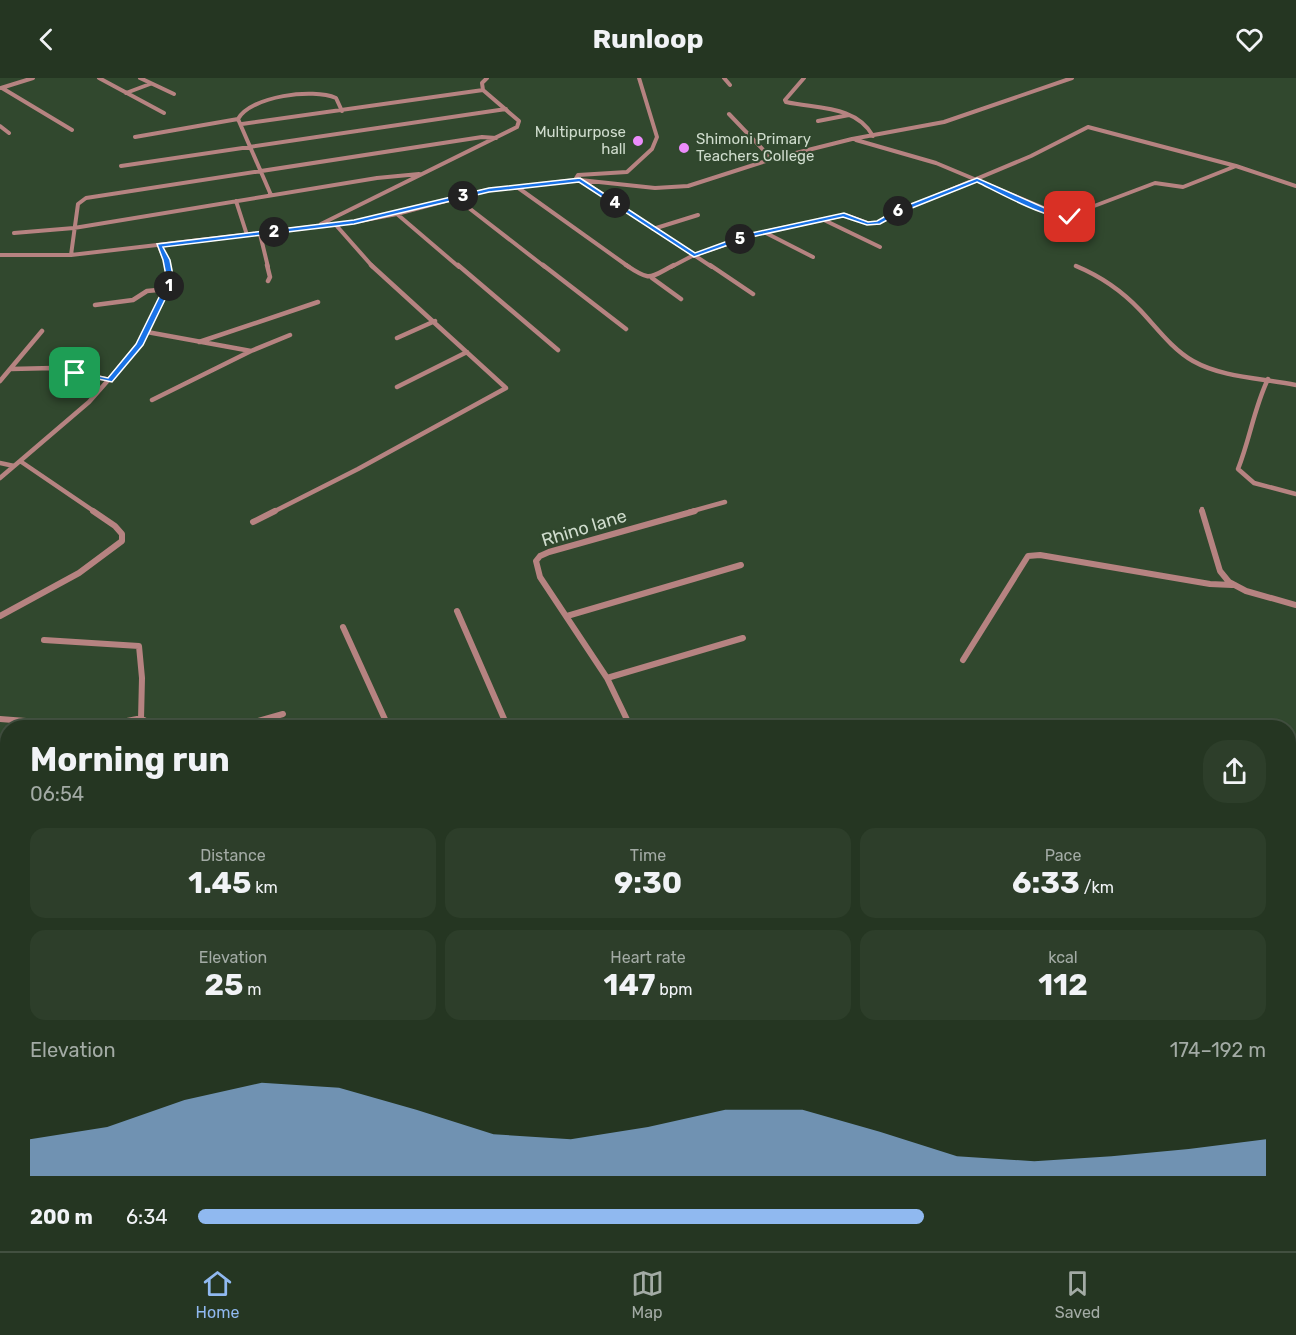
<!DOCTYPE html>
<html lang="en">
<head>
<meta charset="utf-8">
<style>
  body { margin:0; font-family:Rubik,sans-serif; background:#2d3e2a; color:#f1f3f6; height:100vh; display:flex; flex-direction:column; font-size:22px; white-space:nowrap }
  * { box-sizing:border-box; margin:0 }
  p { font-size:20px; color:#a3aba5 }
  .icon { flex:none; width:33px; height:33px; fill:none; stroke:currentColor; stroke-width:2; stroke-linecap:round; stroke-linejoin:round }
  .map { position:relative; flex:1; overflow:hidden }
  .side { position:absolute; left:0px; top:642px; width:1296px; height:531px; display:flex; flex-direction:column; background:#253622; border-radius:24px 24px 0 0; box-shadow:0 2px 4px #0004,0 0 0 2px #425040 }
  .side>* { flex:none }
  .pin { position:absolute; display:grid; place-items:center; width:51px; height:51px; color:#fff; margin:-26px; border-radius:12px; box-shadow:0 3px 9px #0006 }
  .km { position:absolute; width:30px; height:30px; margin:-15px; border-radius:50%; background:#222; color:#fff; font-size:16px; line-height:30px; text-align:center }
  .round { display:grid; place-items:center; flex:none; width:63px; height:63px; border-radius:24px; background:#2d3e2a }
  .headline { display:flex; align-items:center; justify-content:space-between; height:102px; padding:0 30px }
  h1 { font-size:33px; font-weight:700; line-height:45px }
  .stats { display:grid; grid-template-columns:repeat(3,1fr); gap:9px; height:102px; padding:6px 30px }
  .stats div { display:grid; align-content:center; border-radius:15px; background:#2d3e2a; text-align:center }
  .stats b { font-size:30px; font-weight:700 }
  .stats small { font-size:16px; font-weight:400 }
  .stats p { font-size:16px }
  .chart { height:168px; padding:12px 30px }
  .chart p { display:flex; justify-content:space-between }
  .chart svg { width:100%; height:108px; margin-top:6px; fill:#90b9f0; opacity:.7 }
  ul { padding:0 30px; list-style:none; font-size:20px }
  li { display:grid; grid-template-columns:96px 72px 1fr; align-items:center; height:45px }
  li i { height:15px; border-radius:8px; background:#90b9f0 }
  header { display:flex; justify-content:space-between; align-items:center; height:78px; padding:0 30px; background:#253622; font-size:27px; font-weight:700 }
  .tabs { display:flex; justify-content:space-around; align-items:center; height:84px; border-top:2px solid #425040; background:#253622; font-size:16px; color:#a3aba5 }
  .tabs a { display:grid; justify-items:center; gap:3px }
  .tabs .selected { color:#90b9f0 }
  .map>svg:first-child { display:block }
</style>
</head>
<body>
<header><svg class="icon" aria-label="back" viewBox="0 0 24 24"><path d="M15 5l-7 7 7 7"/></svg>Runloop<svg class="icon" aria-label="heart" viewBox="0 0 24 24"><path d="M12 20l-8-8c-3-5 5-10 8-4 3-6 11-1 8 4z"/></svg></header>
<div class="map">
<svg width="1296" height="1173" viewBox="0 0 1296 1173">
  <rect width="100%" height="100%" fill="#31482e"/>
  <g fill="none" stroke-linecap="round" stroke-linejoin="round">
    <path stroke="#b68381" stroke-width="4" d="M99,0L164,35
      M140,0L174,16
      M724,0L730,7
      M804,0L785,22L786,24C817,31 856,27 873,58
      M1,10L33,0
      M2,10L72,52
      M126,15L150,6
      M729,36L772,81
      M818,43L849,37
      M242,46L483,12
      M0,48L9,55
      M135,59L238,41
      M856,62L936,85L1065,139L1155,105L1183,109L1236,88
      M121,88L506,31
      M575,102L578,97L627,94L652,71L657,59L639,0
      M581,102L712,189
      M517,109L629,189
      M271,117L238,41C251,18 313,10 336,20L342,33
      M456,120L545,189
      M236,123L247,157
      M397,136L459,189
      M824,142L880,169
      M321,146L517,49L519,43L483,12L482,5L487,0
      M335,146L373,189
      M653,151L698,137
      M764,154L813,179
      M14,155L74,150L377,100L419,96
      M260,156L268,189
      M159,168L168,189
      M0,177H71L354,144L397,136L483,113L567,103L580,102L655,110L688,108L772,81L852,61L944,44L1072,0
      M71,177L78,126L86,120L482,59L496,60
      M671,189L694,177L764,154L845,137L867,145H878L900,133L1031,78L1088,49L1236,88L1296,108"/>
    <path stroke="#b68381" stroke-width="4.5" d="M267,187L270,199L268,203
      M458,187L558,272
      M543,187L626,251
      M626,187C651,204 649,200 674,187
      M710,187L753,216
      M1076,188C1100,198 1122,213 1140,232C1157,250 1172,271 1193,283C1223,300 1263,300 1296,307
      M652,200L681,221
      M95,227L133,222L147,213L168,211
      M147,254L251,273L290,257
      M397,260L435,243
      M199,264L318,224
      M11,291L53,290L110,302
      M1268,301C1254,330 1250,361 1238,391L1254,405L1296,416
      M0,303L42,253
      M397,309L467,274
      M152,322L251,273
      M0,385L14,388
      M0,400L20,383
      M1202,431V434
      M95,434L20,383L89,324L139,267L171,203L168,187
      M273,434L358,391L506,310L371,187
      M689,434L725,424"/>
    <path stroke="#b68381" stroke-width="6" d="M1202,433L1220,493L1229,504L1246,513L1296,527
      M253,444L275,433
      M457,533L508,650
      M0,538L79,495L122,463V456L115,448L93,433
      M567,538L741,487
      M343,549L389,650
      M44,562L139,568L142,600L141,641
      M963,582L1028,478L1040,477L1210,506L1232,507
      M607,600L743,560
      M0,641L26,643L40,650
      M1027,646L1029,650
      M92,650L137,641L144,642L145,650
      M233,650L283,636
      M631,650L607,600L540,499L536,483L540,478L549,474L695,433
      M0,701L8,697
      M5,755L8,753"/>
    <path stroke="#b68381" stroke-width="8" d="M0,758L7,753
      M0,905L2,915
      M1289,954L1296,964
      M24,1166L25,1173
      M248,1166L249,1173
      M597,1166L600,1173"/>
    <path fill="#f8a7a4" fill-rule="evenodd" d="M1296,944V958L1288,960V946Z
      M456,1166H494L490,1173H450L453,1167Z"/>
  </g>
  <path fill="#1a73e8" stroke="#fff" stroke-width="1.5" d="M580,100L695,175L747,156L844,135L868,144L877,143L898,131L977,100L1056,135L1073,139C1056,147 996,113 977,104L902,134L880,146L867,147L843,139L751,159L694,179L579,104L489,114L354,146L163,169L170,182L174,203L143,267L112,304L71,295L75,293L108,300L136,266L167,203L163,182L157,166L354,142L489,110Z"/>
  <g fill="#ec8cfb" stroke="#31482e" stroke-width="2">
    <circle cx="638" cy="63" r="6"/>
    <circle cx="684" cy="70" r="6"/>
  </g>
  <g text-anchor="middle" dominant-baseline="central" stroke-width="4.5" stroke-linejoin="round" paint-order="stroke">
    <g font-size="15" fill="#cfdccd" stroke="#31482e" text-anchor="end">
      <text x="626" y="54">Multipurpose<tspan x="626" dy="17">hall</tspan></text>
      <text x="696" y="61" text-anchor="start">Shimoni Primary<tspan x="696" dy="17">Teachers College</tspan></text>
    </g>
    <g font-size="18" fill="#cfdccd" stroke="#31482e">
      <text transform="translate(584 450) rotate(-17)">Rhino lane</text>
    </g>
  </g>
</svg>
<div class="pin" style="left:75px;top:295px;background:#1e9e55"><svg class="icon" aria-label="arrive" viewBox="0 0 24 24"><path d="M6 21V4h12l-3 4 3 4H6"/></svg></div>
<div class="pin" style="left:1070px;top:139px;background:#d93025"><svg class="icon" aria-label="check" viewBox="0 0 24 24"><path d="M5 12l5 5 9-10"/></svg></div>
<b class="km" style="left:169px;top:208px">1</b>
<b class="km" style="left:274px;top:154px">2</b>
<b class="km" style="left:463px;top:118px">3</b>
<b class="km" style="left:615px;top:125px">4</b>
<b class="km" style="left:740px;top:161px">5</b>
<b class="km" style="left:898px;top:133px">6</b>
<section class="side">
<div class="headline"><div><h1>Morning run</h1><p>06:54</p></div><a class="round"><svg class="icon" aria-label="share" viewBox="0 0 24 24"><path d="M12 15V3M7 8l5-5 5 5M5 13v7h14v-7"/></svg></a></div>
<div class="stats">
<div><p>Distance</p><b>1.45<small> km</small></b></div>
<div><p>Time</p><b>9:30</b></div>
<div><p>Pace</p><b>6:33<small> /km</small></b></div>
</div>
<div class="stats">
<div><p>Elevation</p><b>25<small> m</small></b></div>
<div><p>Heart rate</p><b>147<small> bpm</small></b></div>
<div><p>kcal</p><b>112</b></div>
</div>
<div class="chart"><p><span>Elevation</span>174–192 m</p>
<svg viewBox="0 0 160 44" preserveAspectRatio="none"><path d="M0 44V29L10 24L20 13L30 6L40 8L50 17L60 27L70 29L80 24L90 17L100 17L110 26L120 36L130 38L140 36L150 33L160 29V44z"/></svg>
</div>
<ul>
<li><b>200 m</b>6:34<i style="width:68%"></i></li>
</ul>
</section>
</div>
<nav class="tabs">
<a class="selected"><svg class="icon" aria-label="home" viewBox="0 0 24 24"><path d="M3 11l9-7 9 7M6 9v11h12V9"/></svg>Home</a>
<a><svg class="icon" aria-label="map" viewBox="0 0 24 24"><path d="M3 6l6-2 6 2 6-2v14l-6 2-6-2-6 2zM9 4v14M15 6v14"/></svg>Map</a>
<a><svg class="icon" aria-label="saved" viewBox="0 0 24 24"><path d="M7 4h10v16l-5-4-5 4z"/></svg>Saved</a>
</nav>
</body>
</html>
